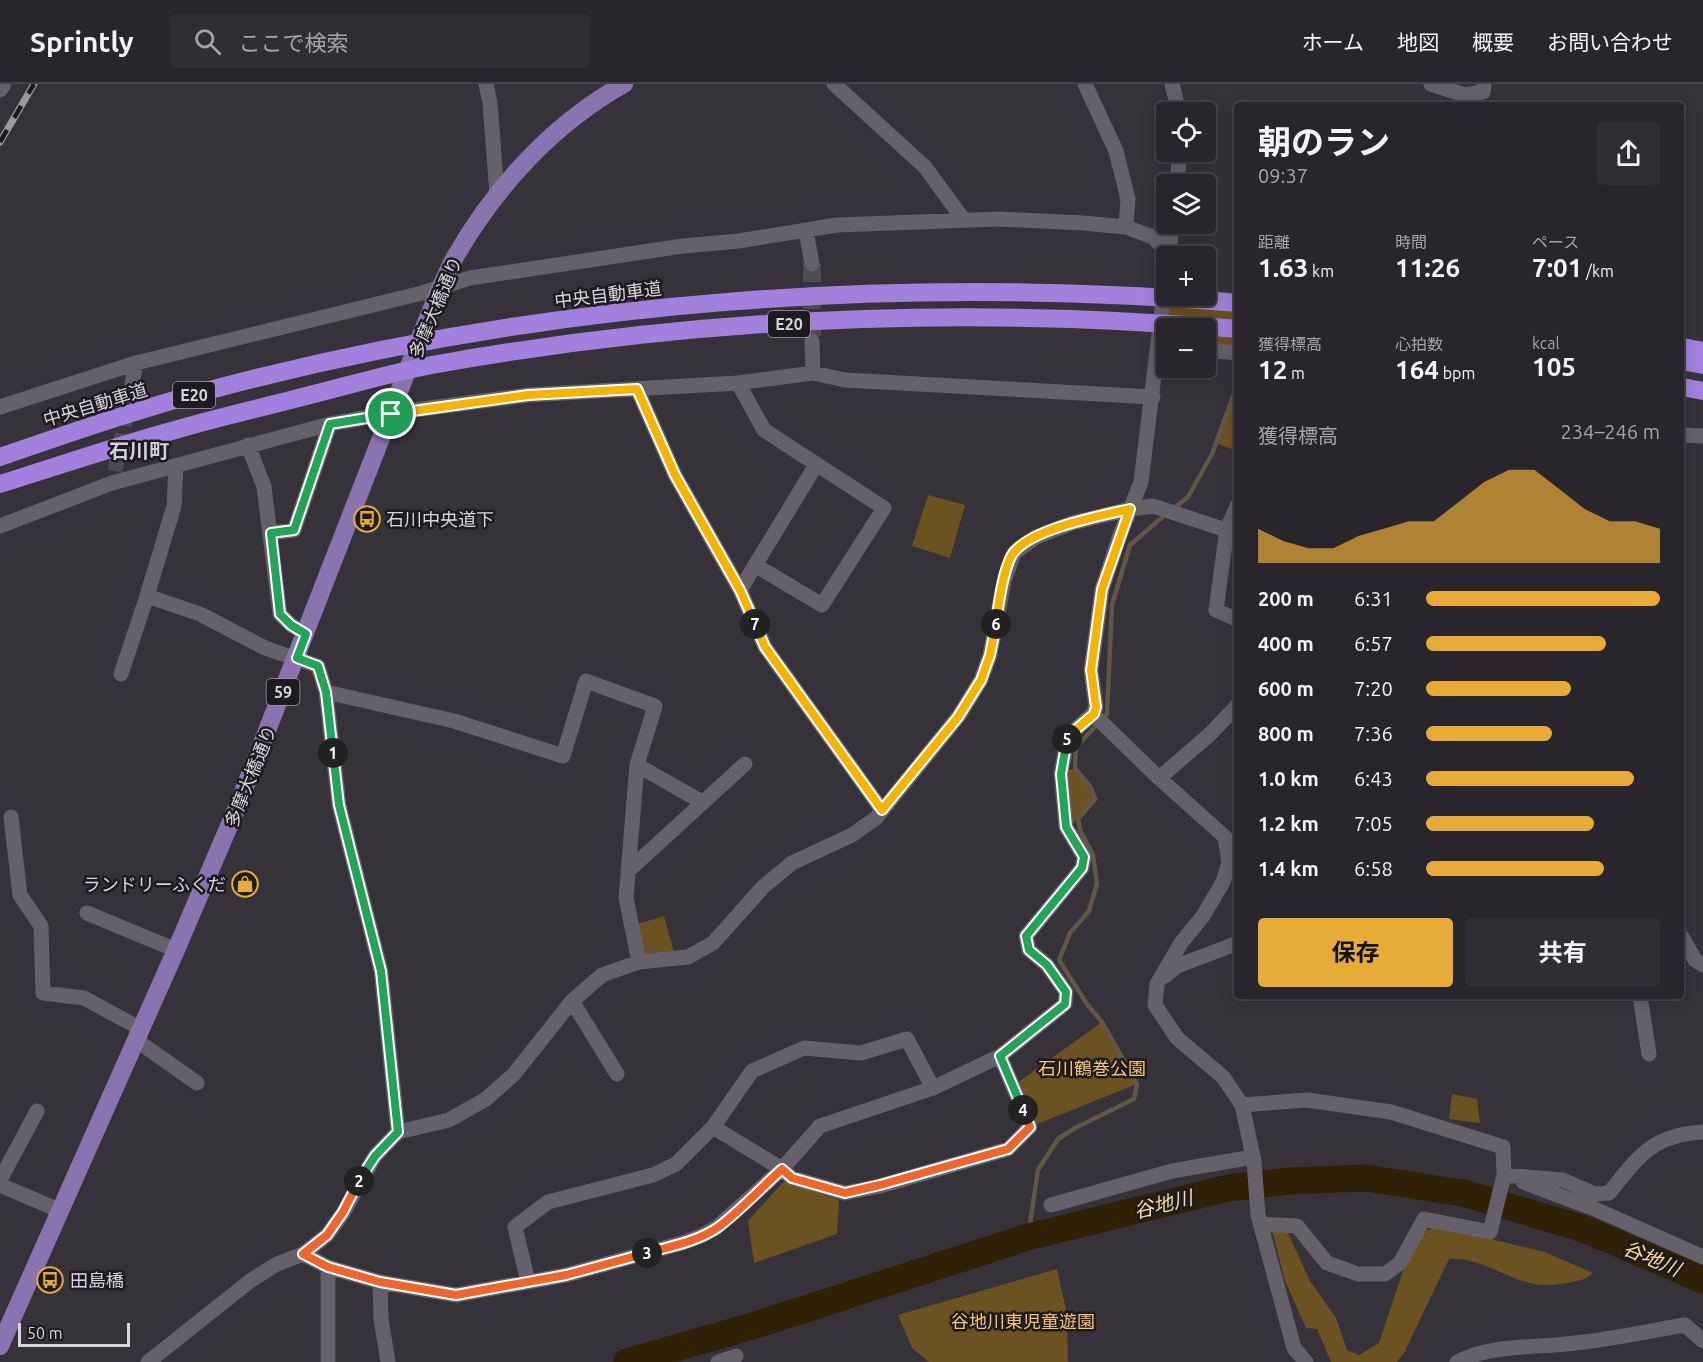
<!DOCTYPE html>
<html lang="ja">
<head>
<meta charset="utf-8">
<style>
  body { margin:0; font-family:Ubuntu,"Noto Sans JP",sans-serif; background:#302e34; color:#f1f3f6; height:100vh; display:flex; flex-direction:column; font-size:22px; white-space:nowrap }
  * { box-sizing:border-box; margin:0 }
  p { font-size:20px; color:#a5a5a9 }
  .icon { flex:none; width:33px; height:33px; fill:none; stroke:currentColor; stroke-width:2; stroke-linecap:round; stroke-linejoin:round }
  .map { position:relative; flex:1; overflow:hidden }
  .panel { position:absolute; left:1234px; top:18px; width:450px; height:897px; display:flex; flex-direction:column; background:#28262c; border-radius:6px; box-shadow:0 3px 15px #0003,0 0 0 2px #444348 }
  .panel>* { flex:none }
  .tools { position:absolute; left:1156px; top:18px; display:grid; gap:12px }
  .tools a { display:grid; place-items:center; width:60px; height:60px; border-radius:6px; background:#28262c; box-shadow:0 3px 15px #0003,0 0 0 2px #444348; font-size:30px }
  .scale { position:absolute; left:18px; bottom:15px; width:112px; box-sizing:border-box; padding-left:6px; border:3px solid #d8d6dc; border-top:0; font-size:16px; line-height:21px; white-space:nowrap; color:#d8d6dc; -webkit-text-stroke:4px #1c1b1e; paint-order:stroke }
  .pin { position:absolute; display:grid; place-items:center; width:51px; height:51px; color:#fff; margin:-26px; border:3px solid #fff; border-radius:50%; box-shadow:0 2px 6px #0007 }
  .km { position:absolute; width:30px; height:30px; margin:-15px; border-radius:50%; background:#222; color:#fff; font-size:16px; line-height:30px; text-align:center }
  .round { display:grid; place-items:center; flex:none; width:63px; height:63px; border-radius:6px; background:#302e34 }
  .head { display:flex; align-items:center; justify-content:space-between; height:102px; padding:0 24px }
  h1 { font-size:33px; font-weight:700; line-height:45px }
  .stats { display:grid; grid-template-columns:repeat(3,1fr); gap:9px; height:102px; padding:6px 24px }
  .stats div { display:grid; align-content:center }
  .stats b { font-size:26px; font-weight:700 }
  .stats small { font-size:16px; font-weight:400 }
  .stats p { font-size:16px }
  .chart { height:168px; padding:12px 24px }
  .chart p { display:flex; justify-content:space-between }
  .chart svg { width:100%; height:108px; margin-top:6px; fill:#e9ab38; opacity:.7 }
  .action { display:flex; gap:12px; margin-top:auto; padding:12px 24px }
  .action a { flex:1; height:69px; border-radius:6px; background:#e9ab38; color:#111; font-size:24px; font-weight:700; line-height:69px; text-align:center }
  .action a+a { background:#302e34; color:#f1f3f6 }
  ul { padding:0 24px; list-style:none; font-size:20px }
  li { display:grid; grid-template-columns:96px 72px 1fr; align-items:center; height:45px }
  li i { height:15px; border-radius:8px; background:#e9ab38 }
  header { display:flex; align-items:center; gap:36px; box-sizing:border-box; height:84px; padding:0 30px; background:#28262c; border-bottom:2px solid #444348 }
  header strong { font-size:28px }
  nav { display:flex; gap:33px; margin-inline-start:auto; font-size:21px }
  .search { width:420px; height:54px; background:#302e34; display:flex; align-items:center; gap:15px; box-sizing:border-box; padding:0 21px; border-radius:6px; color:#a5a5a9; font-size:22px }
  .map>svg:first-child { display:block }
</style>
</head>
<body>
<header>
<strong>Sprintly</strong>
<div class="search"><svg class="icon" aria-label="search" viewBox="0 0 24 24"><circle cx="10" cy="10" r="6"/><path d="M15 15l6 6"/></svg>ここで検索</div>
<nav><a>ホーム</a><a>地図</a><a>概要</a><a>お問い合わせ</a></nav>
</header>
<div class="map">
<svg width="1703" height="1278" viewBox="0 0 1703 1278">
  <rect width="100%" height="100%" fill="#35323a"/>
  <path fill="#6c5121" d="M1206,207L1237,209V264L1206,261V244H1167V257H1163L1171,212H1206Z
    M1237,299V367L1216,359Z
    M928,411L965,421L950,474L912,462Z
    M1075,684L1091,704L1095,715L1078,735L1066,743L1061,689Z
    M664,832L676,875L639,878L631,842Z
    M1102,938L1137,1000L1030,1043L1013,1002Z
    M1452,1010L1477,1015L1480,1039L1449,1035Z
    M784,1097L839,1116L837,1150L754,1179L748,1137Z
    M1435,1142L1545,1168L1593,1189C1586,1196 1577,1197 1567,1199C1557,1201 1544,1202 1534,1200C1505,1194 1479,1173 1449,1175L1404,1269L1397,1278H1331L1317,1245L1306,1244L1285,1197L1272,1146L1287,1147L1310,1197L1336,1234L1347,1266L1359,1271L1379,1259L1403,1187L1424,1148Z
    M1057,1185L1067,1230L1068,1278H929L912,1264L898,1231Z"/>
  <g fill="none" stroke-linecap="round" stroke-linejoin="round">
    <path stroke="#625746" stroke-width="4.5" d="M1173,425L1188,413L1212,370L1238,299
      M1028,1153L1038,1086L1058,1055L1075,1044L1134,1015L1137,1000L1102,938L1087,920L1059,876L1070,849L1089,827L1097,800L1093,771L1080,746L1078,735L1095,715L1091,704L1075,684L1076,663L1107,630L1112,521L1130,461L1166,430"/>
    <path stroke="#2f2006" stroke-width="27" d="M627,1278L756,1241L1028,1153L1228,1104L1289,1097L1366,1094L1463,1109L1584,1145L1703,1196"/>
    <path stroke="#4d4b52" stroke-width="15" stroke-dasharray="15 8" stroke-linecap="butt" d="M115,387L132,301"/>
    <path stroke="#4d4b52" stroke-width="18" stroke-dasharray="18 9" stroke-linecap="butt" d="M812,180V257"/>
    <path stroke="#64616a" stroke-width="15" d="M486,0L490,19L497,110
      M834,0L925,83L963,135
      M1085,0L1116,67L1128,115L1126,143
      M1172,0L1179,28
      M1431,0L1465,11L1483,8L1484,0
      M0,6L4,0
      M1177,100L1180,68
      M806,147L812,180
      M1169,170L1172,140
      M812,257L813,289
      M1206,266L1238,269
      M738,299L764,346L884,424L822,521L755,481
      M132,301L136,279
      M637,305L675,391L740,506L765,563L882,726
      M0,323L136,279L422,209L470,194L683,162L739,157L837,141L999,135L1083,139L1126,143L1153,153L1169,170V172
      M1682,351L1703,352
      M248,361L264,403L280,530L291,541L306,550
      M176,382L174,422L147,512L200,530L265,564L318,582L326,608L339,721L381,887L398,1048
      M1238,420L1227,445L1216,526L1238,536
      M0,442L112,399L330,340L391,329L528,311L738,299L813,289L845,296L1153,313
      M271,449L294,446L330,340
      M740,506L816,381
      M121,590L147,512
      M326,608L454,637L563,672L586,597L655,622L637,681L626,814L639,878
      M1093,630L1159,694L1225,753L1229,779
      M637,681L702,718
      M1159,694L1208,652L1238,621
      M11,733L20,811L41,842L43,909L84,914L141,945
      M1238,769L1229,779L1223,798L1203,832L1181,859L1157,900L1155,921L1177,954L1223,993L1242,1021L1254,1077L1258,1131L1294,1264L1306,1278
      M628,787L745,680
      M87,829L176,866
      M1682,853L1695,876L1703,881
      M1165,892L1177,882L1238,859
      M1640,912L1649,970
      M572,917L617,990
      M136,956L197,999
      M1242,1021L1307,1016L1391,1028L1503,1063L1504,1091L1490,1148L1424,1135L1400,1179L1385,1190H1358L1327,1179L1297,1142L1260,1140
      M713,1043L782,1085L792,1094L845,1109L880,1102L1008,1065L1030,1043L1000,972
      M1504,1091L1563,1096L1595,1110L1609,1109C1639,1072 1652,1051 1703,1048
      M0,1096L37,1027
      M1523,1098L1595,1125L1703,1173
      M0,1101L61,1127
      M1051,1121L1172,1087L1253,1073
      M303,1170L328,1183L380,1198L456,1211L566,1191L682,1159L701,1152L717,1143L782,1085L820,1042L933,1004L1000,972L1065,920L1066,908L1047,881L1029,866L1026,852L1082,784L1084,773L1066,743L1061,689L1068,652L1093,630L1096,623L1091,586L1102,505L1120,451L1141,398L1167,185
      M380,1198L381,1235L388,1278
      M528,1198L515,1143L548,1118L653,1091L676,1080L713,1043L752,987L804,964L861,969L907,955L933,1004
      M148,1278L250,1197L277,1180L303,1170L327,1151L343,1129L375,1072L398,1048L449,1036L486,1015L514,990L572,917L602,891L639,878L688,873L713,859L763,803L792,779L852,751L876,734L958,633L981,596L990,571L1004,497L1014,469L1036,453L1072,439L1130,425L1153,422L1238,450
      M328,1278V1183
      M718,1278L736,1272
      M1457,1278C1490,1260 1538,1264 1575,1259C1612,1255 1649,1247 1685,1241L1703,1257"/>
    <path stroke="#8a74af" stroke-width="18" d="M0,1262L176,866L238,721L427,236C436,215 444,193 455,173C496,102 553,40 624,0"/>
    <path stroke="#a380dd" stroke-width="18" d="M1682,263L1703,267
      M1682,277L1703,281
      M1682,303L1703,307
      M0,373C75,347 151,321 229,301C557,216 900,191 1238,219
      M0,400C58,382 116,362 175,346C219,333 265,323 310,311C350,301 391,289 432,281C697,233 970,222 1238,245"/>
    <g stroke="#9b999f" stroke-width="7">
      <path id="rail" d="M0,58L34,0"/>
    </g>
    <use href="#rail" stroke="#1c1b1e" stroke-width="4.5" stroke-dasharray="14" stroke-linecap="butt"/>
  </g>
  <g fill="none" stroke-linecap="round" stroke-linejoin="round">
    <g stroke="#fff" stroke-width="12">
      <path id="split-1" d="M333,669L326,608L318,582L297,574L306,550L291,541L280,530L271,449L294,446L330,340L391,330"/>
    </g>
    <g stroke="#fff" stroke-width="12">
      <path id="split-2" d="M333,669L339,721L381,887L398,1048L375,1072L359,1097"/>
    </g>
    <g stroke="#fff" stroke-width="12">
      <path id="split-3" d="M359,1097L343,1128L327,1151L303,1170L328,1183L380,1198L456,1211L566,1191L647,1169"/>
    </g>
    <g stroke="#fff" stroke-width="12">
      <path id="split-4" d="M647,1169C671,1162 696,1158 717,1144C739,1128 761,1104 782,1085L792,1094L845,1109L880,1101L1008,1065L1030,1043L1023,1026"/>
    </g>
    <g stroke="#fff" stroke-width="12">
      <path id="split-5" d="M1023,1026L1000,972L1065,920L1066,908L1047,881L1029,866L1026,852L1082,784L1084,773L1066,743L1061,690L1067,655"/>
    </g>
    <g stroke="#fff" stroke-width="12">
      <path id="split-6" d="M996,540C998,523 1004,480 1014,468C1034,444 1100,432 1130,425L1102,505L1091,586L1096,623L1094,630L1068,652L1067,655"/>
    </g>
    <g stroke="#fff" stroke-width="12">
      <path id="split-7" d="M755,540L765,563L882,726L958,633L981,596L990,571L996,540"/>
    </g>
    <g stroke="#fff" stroke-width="12">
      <path id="split-8" d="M391,330L528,311L637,305L675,391L740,506L755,540"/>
    </g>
    <use href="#split-1" stroke="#22a559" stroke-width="8"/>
    <use href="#split-2" stroke="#22a559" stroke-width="8"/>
    <use href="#split-3" stroke="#f0652b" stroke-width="8"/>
    <use href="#split-4" stroke="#f0652b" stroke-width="8"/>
    <use href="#split-5" stroke="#22a559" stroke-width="8"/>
    <use href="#split-6" stroke="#f5b400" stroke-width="8"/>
    <use href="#split-7" stroke="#f5b400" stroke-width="8"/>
    <use href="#split-8" stroke="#f5b400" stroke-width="8"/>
  </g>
  <defs>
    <g id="bus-ring" transform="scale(1.35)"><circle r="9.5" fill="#1c1b1e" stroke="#e9ab38" stroke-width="1.5"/><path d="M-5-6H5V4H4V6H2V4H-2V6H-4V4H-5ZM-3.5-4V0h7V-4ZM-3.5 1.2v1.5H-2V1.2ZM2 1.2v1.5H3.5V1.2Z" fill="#e9ab38"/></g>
    <g id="shop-ring" transform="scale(1.35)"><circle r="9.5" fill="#1c1b1e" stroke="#e9ab38" stroke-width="1.5"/><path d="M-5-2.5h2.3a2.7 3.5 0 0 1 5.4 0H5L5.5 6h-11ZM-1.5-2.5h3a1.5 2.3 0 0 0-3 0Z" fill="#e9ab38"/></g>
  </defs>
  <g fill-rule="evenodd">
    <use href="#bus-ring" x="367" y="435"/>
    <use href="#shop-ring" x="245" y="800"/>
    <use href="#bus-ring" x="50" y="1196"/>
  </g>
  <g text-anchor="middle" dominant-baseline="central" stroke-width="5" stroke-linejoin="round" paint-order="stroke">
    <g fill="#1c1b1e" stroke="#a09ea3" stroke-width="1.5">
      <rect x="768" y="227" width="42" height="26" rx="4.5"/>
      <rect x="173" y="298" width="42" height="26" rx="4.5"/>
      <rect x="266.5" y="595" width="33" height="26" rx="4.5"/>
    </g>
    <g font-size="16" font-weight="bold" fill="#d8d6dc">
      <text x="789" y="240">E20</text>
      <text x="194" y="311">E20</text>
      <text x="283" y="608">59</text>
    </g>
    <g font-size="18" fill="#d8d6dc" stroke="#1c1b1e">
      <text transform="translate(608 210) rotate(-7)">中央自動車道</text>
      <text transform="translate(435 223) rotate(-67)">多摩大橋通り</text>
      <text transform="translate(95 320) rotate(-17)">中央自動車道</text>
      <text transform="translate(250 692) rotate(-68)">多摩大橋通り</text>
    </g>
    <g font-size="18" fill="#d8d6dc" stroke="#1c1b1e" text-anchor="start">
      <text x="386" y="435">石川中央道下</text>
      <text x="226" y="800" text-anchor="end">ランドリーふくだ</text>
      <text x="70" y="1196">田島橋</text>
    </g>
    <g font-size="18" fill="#f6c472" stroke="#1c1b1e">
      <text x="1092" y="984">石川鶴巻公園</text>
      <text x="1023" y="1237">谷地川東児童遊園</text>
    </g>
    <g font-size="20" font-weight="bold" fill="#d3d0db" stroke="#1c1b1e">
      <text x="139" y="366">石川町</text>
    </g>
    <g font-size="20" font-style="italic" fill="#ffd99e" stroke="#1c1b1e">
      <text transform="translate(1163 1120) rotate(-14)">谷地川</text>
      <text transform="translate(1652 1174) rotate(23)">谷地川</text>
    </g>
  </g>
</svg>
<div class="tools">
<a><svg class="icon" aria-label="locate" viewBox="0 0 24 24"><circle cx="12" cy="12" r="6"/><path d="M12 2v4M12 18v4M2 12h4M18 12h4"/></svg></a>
<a><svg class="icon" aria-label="layers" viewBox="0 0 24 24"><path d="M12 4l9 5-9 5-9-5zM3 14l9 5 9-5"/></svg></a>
<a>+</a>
<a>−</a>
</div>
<div class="scale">50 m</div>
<div class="pin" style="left:391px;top:330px;background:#1e9e55"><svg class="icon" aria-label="arrive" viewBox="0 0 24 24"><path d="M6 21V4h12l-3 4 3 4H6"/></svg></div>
<b class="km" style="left:333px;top:669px">1</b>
<b class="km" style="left:359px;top:1097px">2</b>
<b class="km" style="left:647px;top:1169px">3</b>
<b class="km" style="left:1023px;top:1026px">4</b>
<b class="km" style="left:1067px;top:655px">5</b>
<b class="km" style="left:996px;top:540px">6</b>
<b class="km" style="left:755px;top:540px">7</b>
<section class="panel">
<div class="head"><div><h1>朝のラン</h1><p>09:37</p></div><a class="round"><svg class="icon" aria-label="share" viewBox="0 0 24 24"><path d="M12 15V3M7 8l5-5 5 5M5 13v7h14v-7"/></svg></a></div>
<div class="stats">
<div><p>距離</p><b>1.63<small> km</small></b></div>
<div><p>時間</p><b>11:26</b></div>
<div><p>ペース</p><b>7:01<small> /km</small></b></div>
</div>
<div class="stats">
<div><p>獲得標高</p><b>12<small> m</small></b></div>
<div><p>心拍数</p><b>164<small> bpm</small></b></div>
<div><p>kcal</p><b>105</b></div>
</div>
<div class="chart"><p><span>獲得標高</span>234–246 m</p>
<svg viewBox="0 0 160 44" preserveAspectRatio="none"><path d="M0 44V30L10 35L20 38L30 38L40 33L50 30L60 27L70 27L80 19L90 11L100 6L110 6L120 14L130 22L140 27L150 27L160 30V44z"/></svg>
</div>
<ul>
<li><b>200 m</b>6:31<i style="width:100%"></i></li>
<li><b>400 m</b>6:57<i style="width:77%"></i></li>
<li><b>600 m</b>7:20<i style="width:62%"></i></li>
<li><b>800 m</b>7:36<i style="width:54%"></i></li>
<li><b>1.0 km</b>6:43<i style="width:89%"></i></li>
<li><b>1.2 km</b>7:05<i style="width:72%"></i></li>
<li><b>1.4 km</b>6:58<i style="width:76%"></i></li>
</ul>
<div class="action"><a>保存</a><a>共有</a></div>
</section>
</div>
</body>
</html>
